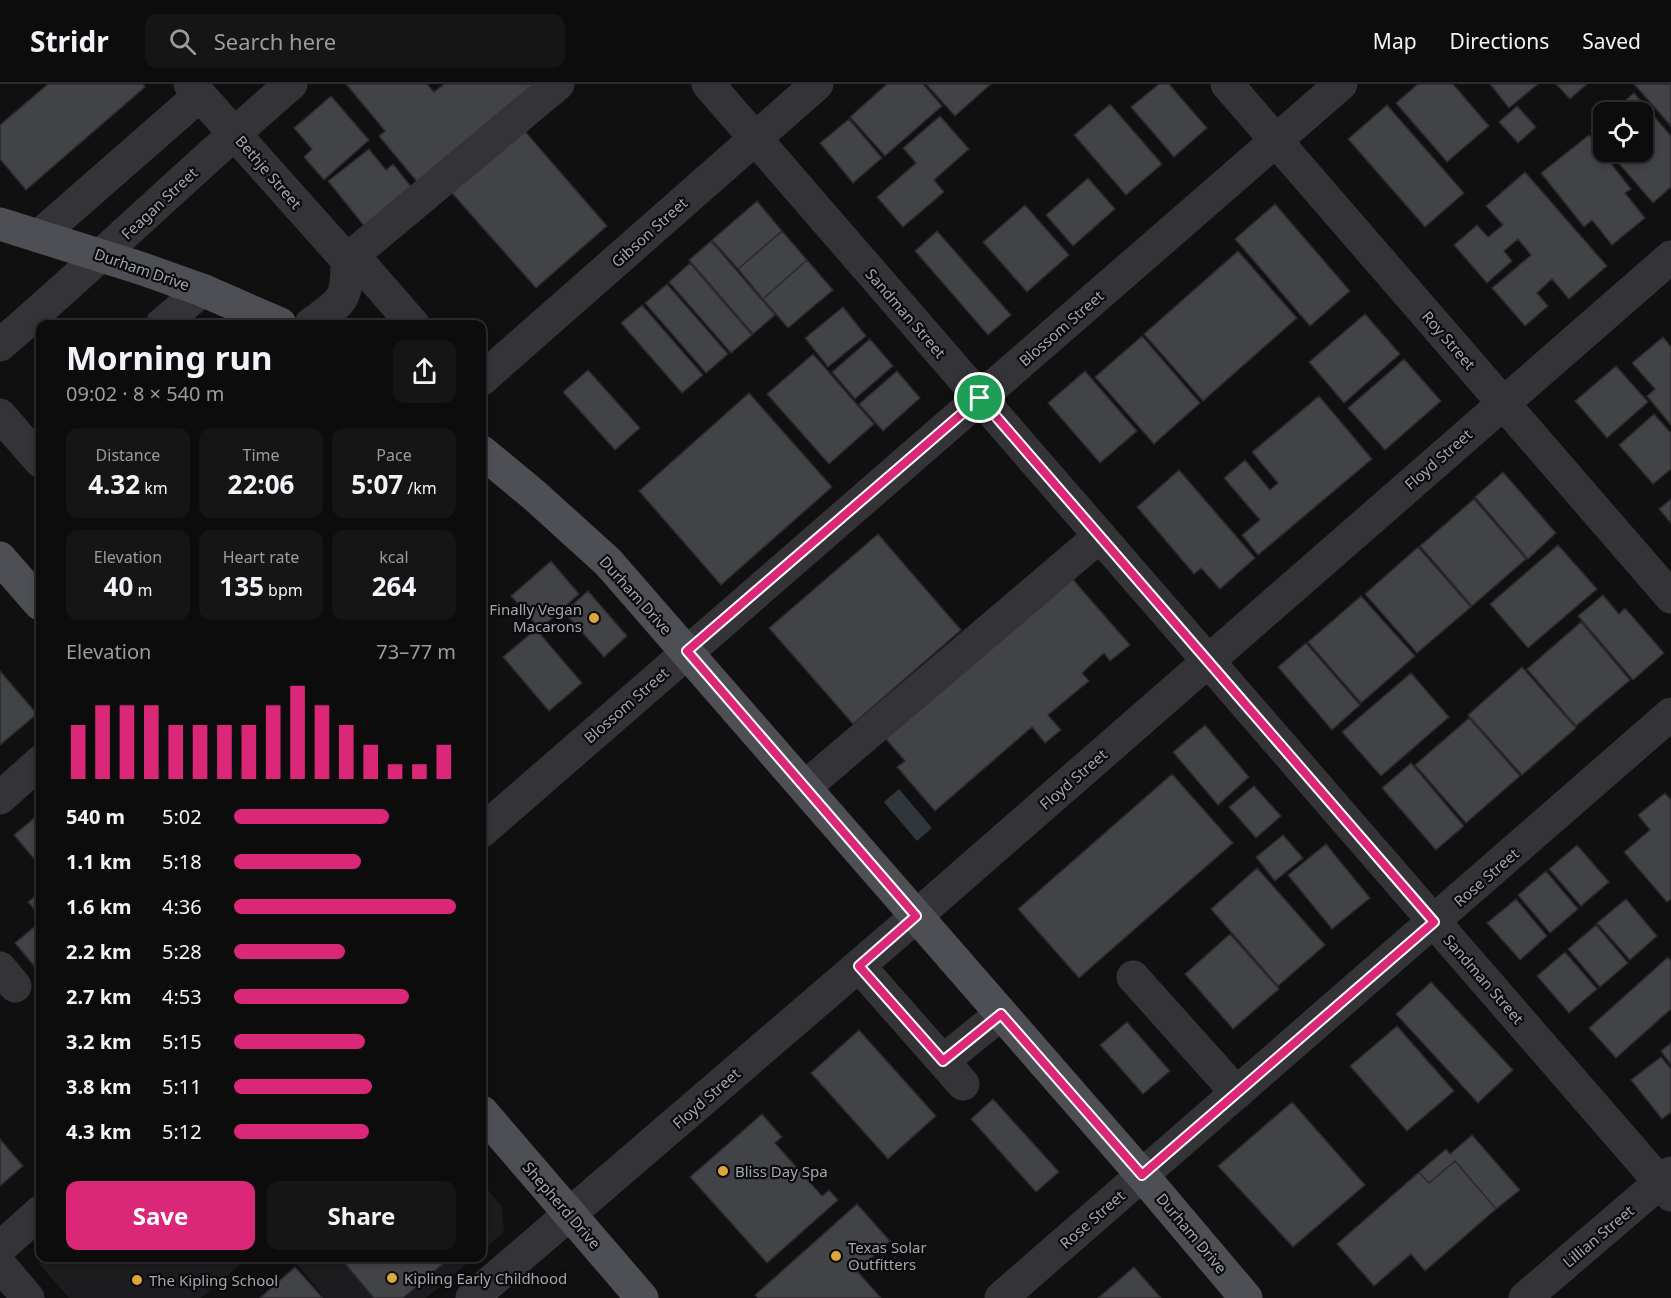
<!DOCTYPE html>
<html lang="en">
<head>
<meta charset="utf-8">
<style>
  body { margin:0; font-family:"Noto Sans",sans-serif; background:#151516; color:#f1f3f6; height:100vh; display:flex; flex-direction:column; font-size:22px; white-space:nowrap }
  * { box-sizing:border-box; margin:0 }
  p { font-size:20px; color:#9a9b9d }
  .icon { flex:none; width:33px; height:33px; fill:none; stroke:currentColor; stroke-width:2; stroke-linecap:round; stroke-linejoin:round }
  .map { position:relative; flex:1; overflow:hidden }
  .side { position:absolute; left:36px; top:236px; width:450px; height:942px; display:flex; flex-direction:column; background:#0c0c0d; border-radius:12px; box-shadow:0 3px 9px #0003,0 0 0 2px #2c2c2e }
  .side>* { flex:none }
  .tools { position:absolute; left:1593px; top:18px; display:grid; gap:12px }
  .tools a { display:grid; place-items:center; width:60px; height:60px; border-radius:12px; background:#0c0c0d; box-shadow:0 3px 9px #0003,0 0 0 2px #2c2c2e; font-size:30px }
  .pin { position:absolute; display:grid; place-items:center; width:51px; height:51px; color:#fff; margin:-26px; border:3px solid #fff; border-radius:50%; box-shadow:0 2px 6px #0007 }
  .round { display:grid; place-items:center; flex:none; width:63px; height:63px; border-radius:12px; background:#151516 }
  .headline { display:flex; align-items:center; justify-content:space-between; height:102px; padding:0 30px }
  h1 { font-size:33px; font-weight:700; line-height:45px }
  .stats { display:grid; grid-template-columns:repeat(3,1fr); gap:9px; height:102px; padding:6px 30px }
  .stats div { display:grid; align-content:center; border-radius:12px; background:#151516; text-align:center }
  .stats b { font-size:26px; font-weight:700 }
  .stats small { font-size:16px; font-weight:400 }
  .stats p { font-size:16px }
  .chart { height:168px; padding:12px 30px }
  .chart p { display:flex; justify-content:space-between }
  .chart svg { width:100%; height:108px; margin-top:6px; stroke:#db2777; stroke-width:6 }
  .primary-button { display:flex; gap:12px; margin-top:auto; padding:12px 30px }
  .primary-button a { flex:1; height:69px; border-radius:12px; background:#db2777; color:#fff; font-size:24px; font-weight:700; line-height:69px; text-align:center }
  .primary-button a+a { background:#151516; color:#f1f3f6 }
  ul { padding:0 30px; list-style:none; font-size:20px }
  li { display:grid; grid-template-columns:96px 72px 1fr; align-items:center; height:45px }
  li i { height:15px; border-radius:8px; background:#db2777 }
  header { display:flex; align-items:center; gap:36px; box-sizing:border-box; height:84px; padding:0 30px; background:#0c0c0d; border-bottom:2px solid #2c2c2e }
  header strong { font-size:28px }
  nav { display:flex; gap:33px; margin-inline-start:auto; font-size:21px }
  .search { width:420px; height:54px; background:#151516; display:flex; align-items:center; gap:15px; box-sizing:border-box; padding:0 21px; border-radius:12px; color:#9a9b9d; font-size:22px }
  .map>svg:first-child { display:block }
</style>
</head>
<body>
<header>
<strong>Stridr</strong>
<div class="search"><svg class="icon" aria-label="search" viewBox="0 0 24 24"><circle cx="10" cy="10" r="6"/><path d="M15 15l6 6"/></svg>Search here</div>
<nav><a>Map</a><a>Directions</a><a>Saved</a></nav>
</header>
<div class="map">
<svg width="1671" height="1214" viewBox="0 0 1671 1214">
  <rect width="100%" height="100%" fill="#101011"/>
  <path fill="#1c1c1e" d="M482,1099L502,1123L504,1148L482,1167Z
    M44,1173H249L201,1214H69L38,1179Z
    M291,1173H475L426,1214H325Z"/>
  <path fill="#2f363c" d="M899,705L932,744L917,757L884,718Z"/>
  <path fill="#424346" stroke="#2a2a2d" stroke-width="1.5" d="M48,0H143L145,3L26,106L0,75V41Z
    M346,0H427L434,8L444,0H536L418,99L379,52L385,47Z
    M887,0H923L942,22L885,72L850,33Z
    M926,0H991L955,32Z
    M1159,0H1169L1207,44L1174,73L1131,23Z
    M1418,0H1453L1489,42L1447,78L1396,19Z
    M1490,0H1538L1509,24Z
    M1556,0H1587L1570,15Z
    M1634,0H1671V42Z
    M1634,9L1671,52V103L1653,119L1609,68H1642V28H1612Z
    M331,12L369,56L324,96L304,73L312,65L294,44Z
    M1110,20L1162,80L1126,111L1074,51Z
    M1387,21L1464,109L1425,143L1348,55Z
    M1517,22L1536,43L1518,59L1499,38Z
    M940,32L969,65L934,96L944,108L903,143L877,113L916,79L903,64Z
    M849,35L882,74L853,99L820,59Z
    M1604,36V61L1591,47Z
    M523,45L607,142L536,204L451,108Z
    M1589,51L1631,105L1625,109L1645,134L1612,161L1592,136L1584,143L1541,89Z
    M369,65L386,86L393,80L413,105L365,143L328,97Z
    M1525,88L1607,182L1569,215L1552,195L1537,209L1548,222L1525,242L1492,204L1531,171L1518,155L1504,167L1512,177L1487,199L1454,161L1477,141L1488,153L1503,141L1486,122Z
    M1088,94L1115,125L1073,162L1046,131Z
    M757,117L782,147L738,185L712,156Z
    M1275,120L1350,207L1310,242L1235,155Z
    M1025,121L1069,171L1027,208L983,158Z
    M782,147L807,176L763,215L738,185Z
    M937,147L1011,231L988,251L915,167Z
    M711,157L775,231L753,250L689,176Z
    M1238,167L1297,234L1203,317L1144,250Z
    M807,176L833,206L788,244L763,215Z
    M690,179L752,251L731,269L669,198Z
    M667,200L728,270L706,289L645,219Z
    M642,221L703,291L682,309L621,239Z
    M843,223L866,252L828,283L805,254Z
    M1365,230L1400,270L1344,319L1309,278Z
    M1142,252L1200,319L1154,360L1095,293Z
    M1663,253L1671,263V341L1647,312L1655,305L1632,279Z
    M870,255L893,282L855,315L832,288Z
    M813,270L874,340L829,380L767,310Z
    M1404,275L1441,317L1385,366L1348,324Z
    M1616,282L1648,318L1607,354L1575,317Z
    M588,286L640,344L615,366L563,308Z
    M897,287L920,314L883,347L859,320Z
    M1085,287L1137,347L1100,379L1048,319Z
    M749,309L832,403L721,501L639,407Z
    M1319,312L1372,375L1258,471L1242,451L1260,436L1224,394L1245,376L1270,406L1278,399L1252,368Z
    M1654,330L1671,349V385L1653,400L1619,361Z
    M1179,386L1255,474L1220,505L1201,484L1194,490L1137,423Z
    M1503,388L1556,449L1528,475L1475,413Z
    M1474,415L1526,475L1472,522L1420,462Z
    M1671,415V439L1659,425Z
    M878,450L961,546L853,640L769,544Z
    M1558,461L1597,505L1528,564L1490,520Z
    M1418,463L1471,523L1417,569L1365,510Z
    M551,477L579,510L540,545L511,512Z
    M1070,492L1130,561L1110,577L1104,569L1082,589L1089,597L1048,631L1061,646L1045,659L1032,643L935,727L897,683L905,677L884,653Z
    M588,507L627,552L604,573L564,528Z
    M1603,511L1619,530L1625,524L1664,569L1633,596L1578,532Z
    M1361,512L1415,572L1361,619L1308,558Z
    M1581,538L1630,596L1576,642L1527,585Z
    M536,545L582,599L549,627L503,573Z
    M1306,559L1360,621L1332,646L1278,583Z
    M1522,583L1576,644L1522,691L1468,631Z
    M0,587L37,630L0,661Z
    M1411,589L1449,633L1381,692L1342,648Z
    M1469,634L1520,692L1466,739L1415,681Z
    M1205,641L1249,693L1218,721L1173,668Z
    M1411,679L1464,742L1436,766L1382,704Z
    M1172,690L1233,759L1079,894L1018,825Z
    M1254,702L1281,732L1256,754L1229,723Z
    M1665,709L1671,716V815L1667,818L1624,768L1650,746L1638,731Z
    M39,730L40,732V782L14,751Z
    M1283,751L1303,774L1275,797L1256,773Z
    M1326,760L1370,814L1332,845L1288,791Z
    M1577,761L1609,798L1581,822L1549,785Z
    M1257,784L1325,861L1278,902L1211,825Z
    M1546,787L1578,825L1550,849L1518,811Z
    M40,808V832L28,818Z
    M1516,815L1547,852L1520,876L1487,839Z
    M1626,815L1657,852L1630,876L1597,839Z
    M40,838V889L15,859Z
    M1596,841L1628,879L1600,903L1568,865Z
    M1230,850L1279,905L1233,945L1185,890Z
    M1565,868L1597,905L1569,929L1537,892Z
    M1668,873L1671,877V925L1616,974L1589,944Z
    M1431,898L1513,986L1478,1019L1396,930Z
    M1127,938L1170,987L1143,1010L1100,961Z
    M1397,942L1454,1007L1407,1047L1350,982Z
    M859,946L936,1032L888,1075L811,989Z
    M1671,959V981L1661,967Z
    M1661,973L1671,985V1028L1662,1035L1631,996Z
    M993,1015L1059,1088L1036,1108L971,1035Z
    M1292,1018L1365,1101L1293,1163L1218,1082Z
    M762,1030L782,1053L775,1059L822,1112L829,1106L838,1116L767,1179L690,1093Z
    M1472,1051L1520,1106L1496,1125L1455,1077L1429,1099L1419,1088L1446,1065L1450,1070Z
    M0,1055L23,1082L0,1102Z
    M1455,1077L1496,1125L1425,1187L1411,1170L1374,1202L1337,1160L1419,1088L1429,1099Z
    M857,1120L890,1157L857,1187L881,1214H758L755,1211Z
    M339,1173H451L403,1214H374Z
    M295,1183L323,1214H260Z
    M1134,1183L1161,1214H1098Z"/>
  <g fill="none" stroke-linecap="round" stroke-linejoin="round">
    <path stroke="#343438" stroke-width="33" d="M190,0L347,176L365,185L413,240
      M708,0L1671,1111
      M1227,0L1671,513
      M39,152L200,11
      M347,176L558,0
      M162,240L202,206
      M311,240C343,216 347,218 347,176
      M0,261C99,176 192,85 291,0
      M482,295L817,0
      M0,331L40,377
      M805,703L1100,452
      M0,714L40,678
      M482,747L1341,0
      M859,882L963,1000
      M0,884L15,902
      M1133,893L1237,1009
      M943,977L1001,930
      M0,1164L40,1128
      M0,1181L28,1214
      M472,1214L898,848L1671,173
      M1001,1214L1671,630
      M1525,1214L1671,1089"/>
    <path stroke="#4e4f54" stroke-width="33" d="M0,140L140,184L202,206L280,240
      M482,368L534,411L608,478L1142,1091L1246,1214
      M0,474L40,520
      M482,1028L642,1214"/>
  </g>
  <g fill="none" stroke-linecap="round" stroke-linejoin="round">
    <g stroke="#fff" stroke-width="12">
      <path id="route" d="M980,314L1434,838L1142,1091L1001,930L943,977L859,882L916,832L687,567Z"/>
    </g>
    <use href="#route" stroke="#db2777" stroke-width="8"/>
  </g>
  <g fill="#dca53d" stroke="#0b0b0c" stroke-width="2">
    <circle cx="594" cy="534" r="6"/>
    <circle cx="723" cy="1087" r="6"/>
    <circle cx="836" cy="1172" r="6"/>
    <circle cx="392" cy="1194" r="6"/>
    <circle cx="137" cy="1196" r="6"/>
  </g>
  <g text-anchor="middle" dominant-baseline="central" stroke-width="4.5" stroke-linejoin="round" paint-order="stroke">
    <g font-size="15" fill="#a3a7b0" stroke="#0b0b0c">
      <text transform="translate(269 88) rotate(49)">Bethje Street</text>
      <text transform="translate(159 119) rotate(-43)">Feagan Street</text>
      <text transform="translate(649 148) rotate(-42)">Gibson Street</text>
      <text transform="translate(142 185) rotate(19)">Durham Drive</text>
      <text transform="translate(906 229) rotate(49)">Sandman Street</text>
      <text transform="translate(1061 244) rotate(-41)">Blossom Street</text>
      <text transform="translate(1449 256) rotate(49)">Roy Street</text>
      <text transform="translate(1438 375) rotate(-41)">Floyd Street</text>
      <text transform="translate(636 511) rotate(48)">Durham Drive</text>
      <text transform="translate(626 621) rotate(-41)">Blossom Street</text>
      <text transform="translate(1073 695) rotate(-41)">Floyd Street</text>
      <text transform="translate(1486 793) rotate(-41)">Rose Street</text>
      <text transform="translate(1484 895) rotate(49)">Sandman Street</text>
      <text transform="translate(706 1014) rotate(-41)">Floyd Street</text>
      <text transform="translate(562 1121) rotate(49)">Shepherd Drive</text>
      <text transform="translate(1092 1135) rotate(-41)">Rose Street</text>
      <text transform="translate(1192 1149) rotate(50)">Durham Drive</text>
      <text transform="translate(1598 1152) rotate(-40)">Lillian Street</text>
    </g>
    <g font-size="15" fill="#a3a7b0" stroke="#0b0b0c" text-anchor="start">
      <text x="582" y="525" text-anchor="end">Finally Vegan<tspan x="582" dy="17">Macarons</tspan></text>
      <text x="735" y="1087">Bliss Day Spa</text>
      <text x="848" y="1163">Texas Solar<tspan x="848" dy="17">Outfitters</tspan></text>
      <text x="404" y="1194">Kipling Early Childhood</text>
      <text x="149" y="1196">The Kipling School</text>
    </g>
  </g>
</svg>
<div class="tools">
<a><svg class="icon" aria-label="locate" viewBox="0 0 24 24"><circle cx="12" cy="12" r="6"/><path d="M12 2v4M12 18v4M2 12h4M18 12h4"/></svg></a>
</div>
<div class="pin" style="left:980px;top:314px;background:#1e9e55"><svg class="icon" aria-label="arrive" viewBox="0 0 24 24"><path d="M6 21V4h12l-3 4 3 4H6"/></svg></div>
<section class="side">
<div class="headline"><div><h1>Morning run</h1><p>09:02 · 8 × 540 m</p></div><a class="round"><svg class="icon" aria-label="share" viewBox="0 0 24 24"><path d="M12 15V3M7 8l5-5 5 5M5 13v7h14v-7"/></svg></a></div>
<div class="stats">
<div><p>Distance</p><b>4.32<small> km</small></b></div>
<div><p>Time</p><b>22:06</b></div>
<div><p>Pace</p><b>5:07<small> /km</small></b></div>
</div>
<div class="stats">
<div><p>Elevation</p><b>40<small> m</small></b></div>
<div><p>Heart rate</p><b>135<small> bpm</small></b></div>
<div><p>kcal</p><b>264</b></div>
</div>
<div class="chart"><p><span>Elevation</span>73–77 m</p>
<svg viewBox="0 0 160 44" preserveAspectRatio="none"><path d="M5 44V22M15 44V14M25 44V14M35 44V14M45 44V22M55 44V22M65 44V22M75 44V22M85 44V14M95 44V6M105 44V14M115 44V22M125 44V30M135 44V38M145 44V38M155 44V30"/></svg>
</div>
<ul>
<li><b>540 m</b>5:02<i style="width:70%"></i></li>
<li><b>1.1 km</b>5:18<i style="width:57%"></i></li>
<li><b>1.6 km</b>4:36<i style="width:100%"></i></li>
<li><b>2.2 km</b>5:28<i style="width:50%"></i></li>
<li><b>2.7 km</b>4:53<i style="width:79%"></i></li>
<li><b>3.2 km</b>5:15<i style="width:59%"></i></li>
<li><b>3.8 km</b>5:11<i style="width:62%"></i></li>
<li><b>4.3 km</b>5:12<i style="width:61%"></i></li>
</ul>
<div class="primary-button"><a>Save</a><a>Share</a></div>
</section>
</div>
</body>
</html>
